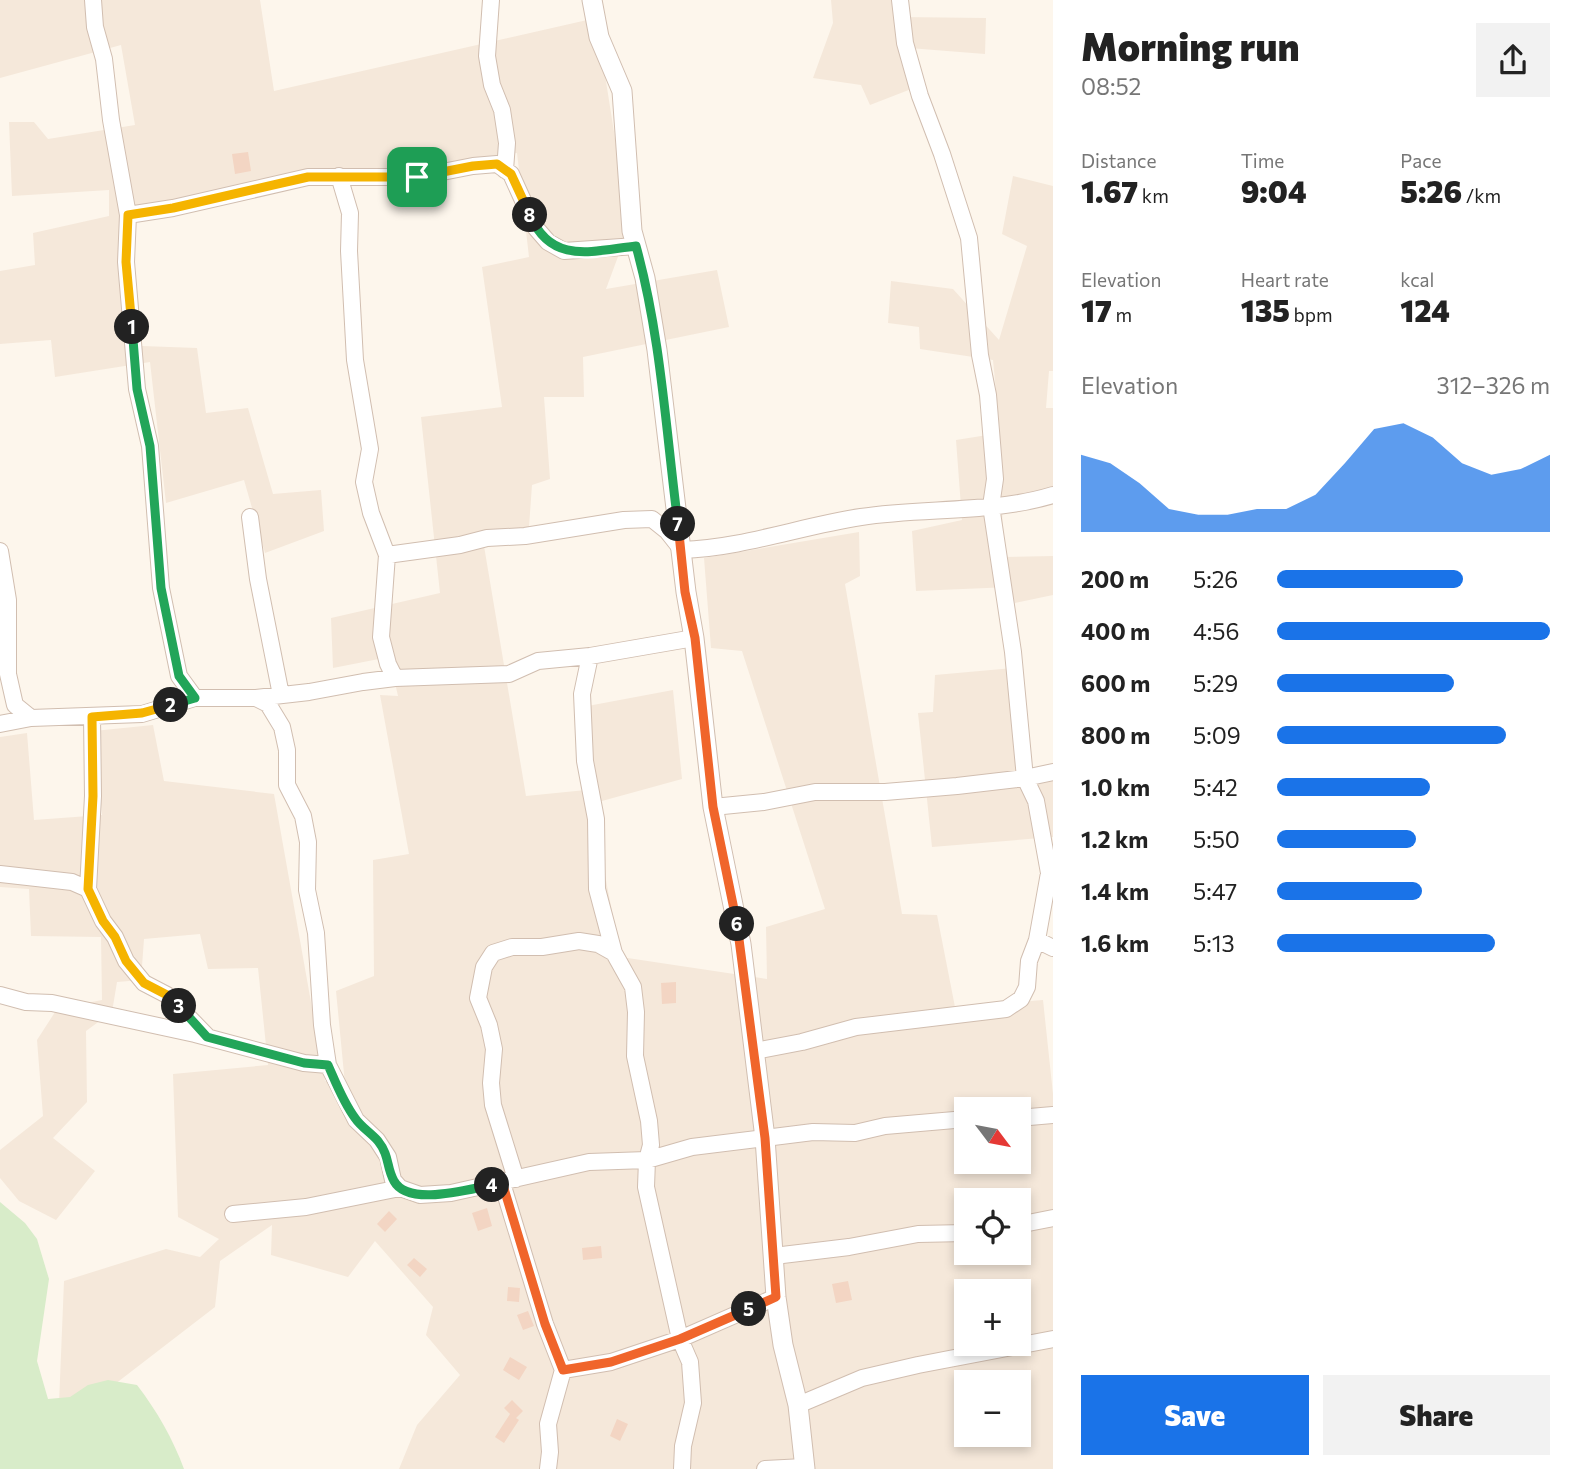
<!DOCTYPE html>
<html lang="en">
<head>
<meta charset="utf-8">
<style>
  body { margin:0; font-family:Commissioner,sans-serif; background:#f2f2f2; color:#222; height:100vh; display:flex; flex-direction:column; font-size:26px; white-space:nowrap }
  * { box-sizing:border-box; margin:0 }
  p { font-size:23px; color:#767676 }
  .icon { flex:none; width:38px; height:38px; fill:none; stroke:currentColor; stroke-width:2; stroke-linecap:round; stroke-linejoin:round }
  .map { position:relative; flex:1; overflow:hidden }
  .details { display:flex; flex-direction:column; background:#fff; width:525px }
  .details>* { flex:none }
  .needle { width:46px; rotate:122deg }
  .fabs { position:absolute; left:954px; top:1097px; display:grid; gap:14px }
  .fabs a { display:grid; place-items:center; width:77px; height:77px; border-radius:0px; background:#fff; box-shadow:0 4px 10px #0003; font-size:35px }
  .pin { position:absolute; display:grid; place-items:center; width:60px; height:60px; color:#fff; margin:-30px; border-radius:14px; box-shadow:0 4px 10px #0006 }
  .km { position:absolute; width:35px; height:35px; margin:-18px; border-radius:50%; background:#222; color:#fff; font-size:19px; line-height:35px; text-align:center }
  .round { display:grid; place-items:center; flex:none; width:74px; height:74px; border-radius:0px; background:#f2f2f2 }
  .headline { display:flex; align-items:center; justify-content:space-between; height:119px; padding:0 28px }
  h1 { font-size:38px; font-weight:800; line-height:52px }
  .figures { display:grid; grid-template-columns:repeat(3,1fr); gap:10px; height:119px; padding:7px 28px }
  .figures div { display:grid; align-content:center }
  .figures b { font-size:30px; font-weight:800 }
  .figures small { font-size:19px; font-weight:400 }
  .figures p { font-size:19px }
  .chart { height:196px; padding:14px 28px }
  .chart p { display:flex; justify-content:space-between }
  .chart svg { width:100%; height:126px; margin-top:7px; fill:#1a73e8; opacity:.7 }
  .primary-button { display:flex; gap:14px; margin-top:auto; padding:14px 28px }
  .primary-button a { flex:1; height:80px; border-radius:0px; background:#1a73e8; color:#fff; font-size:28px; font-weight:800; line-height:80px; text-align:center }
  .primary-button a+a { background:#f2f2f2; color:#222 }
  ul { padding:0 28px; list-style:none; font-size:23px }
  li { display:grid; grid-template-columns:112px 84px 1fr; align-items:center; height:52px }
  li i { height:18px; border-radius:9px; background:#1a73e8 }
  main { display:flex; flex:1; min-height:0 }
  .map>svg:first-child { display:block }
</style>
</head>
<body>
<main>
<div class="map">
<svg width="1053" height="1469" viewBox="0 0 1053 1469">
  <rect width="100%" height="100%" fill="#fdf6ec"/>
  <path fill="#f5e8da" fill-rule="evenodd" d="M0,0H260L274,91L596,18L629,227L606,289L717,270L729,327L583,357L584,397H544L550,479L532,485L529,527L483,540L526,796L586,790L577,708L673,690L682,779L591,804L621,957L767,979L766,927L825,909L742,651L711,648L704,558L859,532L860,576L845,584L902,914L937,915L955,1007L1043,1000L1053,1094V1469H399L417,1425L460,1375L426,1335L433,1307L375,1241L348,1277L271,1255L272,1225L220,1261L215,1307L93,1401L59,1404L64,1281L166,1249L200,1257L219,1239L178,1217L173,1074L268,1065L258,968L208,969L200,934L144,939L141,980L117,982L112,1012L86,1031L87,1102L53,1138L95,1171L56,1220L19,1201L0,1178V1150L43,1116L37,1040L57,1009L102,1000L101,937L31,936L29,889L0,887V737L27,733L34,820L102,815L94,731L153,725L164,781L274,794L325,1081L345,1084L336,991L374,976L373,860L409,854L380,695L398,696L389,657L333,668L331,618L440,593L421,417L502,407L482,267L529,257L517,153L128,214L142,346L197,348L206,413L248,408L273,494L321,490L324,531L265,553L244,480L166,503L150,362L55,377L51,340L0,344V271L35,265L33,233L109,216V190L12,196L9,122H34L48,139L135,125L121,45L0,78ZM966,1110H1018V1162H966ZM966,1200H1018V1253H966ZM966,1292H1018V1344H966ZM966,1382H1018V1435H966Z
    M831,0H901V17L986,18L985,54L909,48L919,86L870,105L861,85L813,78L833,23Z
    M1013,176L1053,186V371H1049L1046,408H1053V491L1002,499L1003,557L1053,556V595L1015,603L1010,587L916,591L912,531L962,520L956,440L1000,433L993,360L920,349L919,327L888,323L891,281L953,289L999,340L1027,246L1002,234Z
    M1013,668L1023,775L1053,773V837L932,847L918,713L933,712L935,675Z"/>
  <path fill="#d8ecc9" d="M0,1202L25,1223L37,1239L49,1279L37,1361L48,1399L70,1397L88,1385L108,1380L137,1385C157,1411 173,1439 184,1469H0Z"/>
  <path fill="#f3d5c3" d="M248,152L251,171L235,174L232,154Z
    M676,982V1003L662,1004L661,983Z
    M487,1208L492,1226L478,1231L472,1213Z
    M389,1211L397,1219L385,1232L377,1224Z
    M601,1246L602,1258L583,1260L582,1248Z
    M414,1258L427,1269L420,1277L407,1265Z
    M848,1281L852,1300L836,1303L832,1284Z
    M508,1287L520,1288L519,1302L507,1301Z
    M528,1311L534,1326L523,1330L517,1315Z
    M510,1357L527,1367L519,1380L503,1370Z
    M512,1400L523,1411L516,1418L519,1420L504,1443L495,1437L510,1414L504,1408Z
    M617,1419L628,1424L620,1441L610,1436Z"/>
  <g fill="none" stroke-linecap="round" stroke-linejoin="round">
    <g stroke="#d1beb0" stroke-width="18">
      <path id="minor" d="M93,0L95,27L104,59L111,120L128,215L126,262L137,389L150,446L161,588L179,676L195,698
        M491,0L487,56L492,85L502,110L507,143L505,170
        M339,176L350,213L349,251L355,360L370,449L364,482L371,513L387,555L381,637L388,664L395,678
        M128,215L173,208L308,177H417L473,166L497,164L511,174L535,227L548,242L564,251L636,246
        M250,517L258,579L281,695
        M0,551L8,600V674L15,705L31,718
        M387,555L460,545L487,538L525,536L624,520L652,519L667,531L682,550C743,548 801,526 861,517C924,507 991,514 1053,495
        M590,656L582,694L585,761L596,819L597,889L614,953L633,987L636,1012L635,1056L649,1121L651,1145L647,1160L646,1187L680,1339L690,1362L693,1403L683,1446L682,1469
        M256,698L268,704L282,727L287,750V785L303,816L308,842L307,890L316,933L322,1025L328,1065L356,1120L377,1140L388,1157L393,1180L400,1188
        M0,724L31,718L142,714L195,698H256L309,692L363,682L395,678L509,674L538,661L590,656L694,638
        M713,807L764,802L815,792H885L957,786L1025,778L1053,772
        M0,874L72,882L88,889L103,921L115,937L126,961L144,983L167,995L207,1036
        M88,889L93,796L92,717
        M1037,940L1053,948
        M0,995L26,1002L52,1003L195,1034L304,1063L328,1065
        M755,1051L802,1042L856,1027L1006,1009L1021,999L1027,987L1029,961L1037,940L1049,873L1036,801L1025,778L1013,652L991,506L995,479L988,395L980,355L969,238L942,154L920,96L905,43L900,0
        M1018,1118L1053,1115
        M516,1179L493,1105L491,1083L494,1049L489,1025L478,998L484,967L493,953L512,947H542L579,941L598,944L614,953
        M502,1183L545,1324L563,1370L548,1424L550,1452L548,1469
        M233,1214L306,1207L400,1188L420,1195L451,1193L589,1162L647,1160L692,1147L813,1132L855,1133L885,1126L966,1119
        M1018,1225L1053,1218
        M774,1256L849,1247L918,1234L966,1233
        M563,1370L611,1362L680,1339L776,1297
        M798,1405L862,1378L918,1365L1053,1339
        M765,1469L804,1467"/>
    </g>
    <g stroke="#d1beb0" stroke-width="21">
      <path id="tertiary" d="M592,0L599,37L622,91L632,231L645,278L657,350L686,592L694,638L713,807L741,944L765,1138L776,1297L783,1345L798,1405L805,1469"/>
    </g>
    <use href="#minor" stroke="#fff" stroke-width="16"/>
    <use href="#tertiary" stroke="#fff" stroke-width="19"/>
  </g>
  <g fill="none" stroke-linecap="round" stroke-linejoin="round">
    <g stroke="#fff" stroke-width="14">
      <path id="split-1" d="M132,327L126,262L128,215L173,208L308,177H417"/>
    </g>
    <g stroke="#fff" stroke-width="14">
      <path id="split-2" d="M132,327L137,389L150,446L161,588L179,676L195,698L171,705"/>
    </g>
    <g stroke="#fff" stroke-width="14">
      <path id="split-3" d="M171,705L142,713L92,717L93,796L88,889L103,921L115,937L126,961L144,983L167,995L179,1006"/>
    </g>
    <g stroke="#fff" stroke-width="14">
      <path id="split-4" d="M179,1006L207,1037L304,1063L328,1065C336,1083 343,1102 355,1118C361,1127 371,1133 378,1141C390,1156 386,1167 394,1181C408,1207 469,1189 492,1185"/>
    </g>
    <g stroke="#fff" stroke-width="14">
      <path id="split-5" d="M492,1185L502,1182L545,1324L563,1370L611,1362L680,1339L749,1309"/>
    </g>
    <g stroke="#fff" stroke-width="14">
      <path id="split-6" d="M737,924L765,1138L776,1297L749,1309"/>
    </g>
    <g stroke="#fff" stroke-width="14">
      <path id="split-7" d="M678,524L685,592L695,638L713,807L737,924"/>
    </g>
    <g stroke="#fff" stroke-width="14">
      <path id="split-8" d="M530,215C551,265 592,251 636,246C661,336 666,432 678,524"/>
    </g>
    <g stroke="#fff" stroke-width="14">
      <path id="split-9" d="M417,177L473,166L497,164L511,174L530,215"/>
    </g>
    <use href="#split-1" stroke="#f5b400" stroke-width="9"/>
    <use href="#split-2" stroke="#22a559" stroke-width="9"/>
    <use href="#split-3" stroke="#f5b400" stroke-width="9"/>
    <use href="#split-4" stroke="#22a559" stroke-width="9"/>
    <use href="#split-5" stroke="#f0652b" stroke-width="9"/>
    <use href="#split-6" stroke="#f0652b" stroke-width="9"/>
    <use href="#split-7" stroke="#f0652b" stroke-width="9"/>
    <use href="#split-8" stroke="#22a559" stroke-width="9"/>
    <use href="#split-9" stroke="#f5b400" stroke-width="9"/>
  </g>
</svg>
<div class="fabs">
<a><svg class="needle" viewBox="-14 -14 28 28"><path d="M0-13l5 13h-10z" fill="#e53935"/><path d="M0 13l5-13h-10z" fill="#767676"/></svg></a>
<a><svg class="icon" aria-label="locate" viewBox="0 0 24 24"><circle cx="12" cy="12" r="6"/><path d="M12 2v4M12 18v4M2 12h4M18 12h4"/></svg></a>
<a>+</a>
<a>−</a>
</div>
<div class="pin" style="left:417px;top:177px;background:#1e9e55"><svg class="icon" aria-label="arrive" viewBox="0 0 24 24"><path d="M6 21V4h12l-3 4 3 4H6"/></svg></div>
<b class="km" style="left:132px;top:327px">1</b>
<b class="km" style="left:171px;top:705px">2</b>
<b class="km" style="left:179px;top:1006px">3</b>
<b class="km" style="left:492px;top:1185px">4</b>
<b class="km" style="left:749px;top:1309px">5</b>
<b class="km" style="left:737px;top:924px">6</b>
<b class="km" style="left:678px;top:524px">7</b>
<b class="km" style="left:530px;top:215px">8</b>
</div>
<section class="details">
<div class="headline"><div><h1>Morning run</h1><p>08:52</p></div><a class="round"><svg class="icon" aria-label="share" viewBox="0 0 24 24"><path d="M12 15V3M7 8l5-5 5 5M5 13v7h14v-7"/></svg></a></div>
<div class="figures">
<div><p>Distance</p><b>1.67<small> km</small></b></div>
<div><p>Time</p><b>9:04</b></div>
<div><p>Pace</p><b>5:26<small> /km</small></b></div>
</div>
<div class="figures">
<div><p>Elevation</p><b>17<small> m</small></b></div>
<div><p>Heart rate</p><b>135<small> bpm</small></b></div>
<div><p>kcal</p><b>124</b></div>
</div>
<div class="chart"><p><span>Elevation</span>312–326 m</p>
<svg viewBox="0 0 160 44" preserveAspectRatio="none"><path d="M0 44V17L10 20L20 27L30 36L40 38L50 38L60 36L70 36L80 31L90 20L100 8L110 6L120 11L130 20L140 24L150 22L160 17V44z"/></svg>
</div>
<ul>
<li><b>200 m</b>5:26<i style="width:68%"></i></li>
<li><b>400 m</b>4:56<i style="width:100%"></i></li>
<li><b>600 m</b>5:29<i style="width:65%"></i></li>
<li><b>800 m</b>5:09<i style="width:84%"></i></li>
<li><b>1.0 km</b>5:42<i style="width:56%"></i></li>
<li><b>1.2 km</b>5:50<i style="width:51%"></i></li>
<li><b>1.4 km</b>5:47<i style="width:53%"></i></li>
<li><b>1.6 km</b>5:13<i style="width:80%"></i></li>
</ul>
<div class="primary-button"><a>Save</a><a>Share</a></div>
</section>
</main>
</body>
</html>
